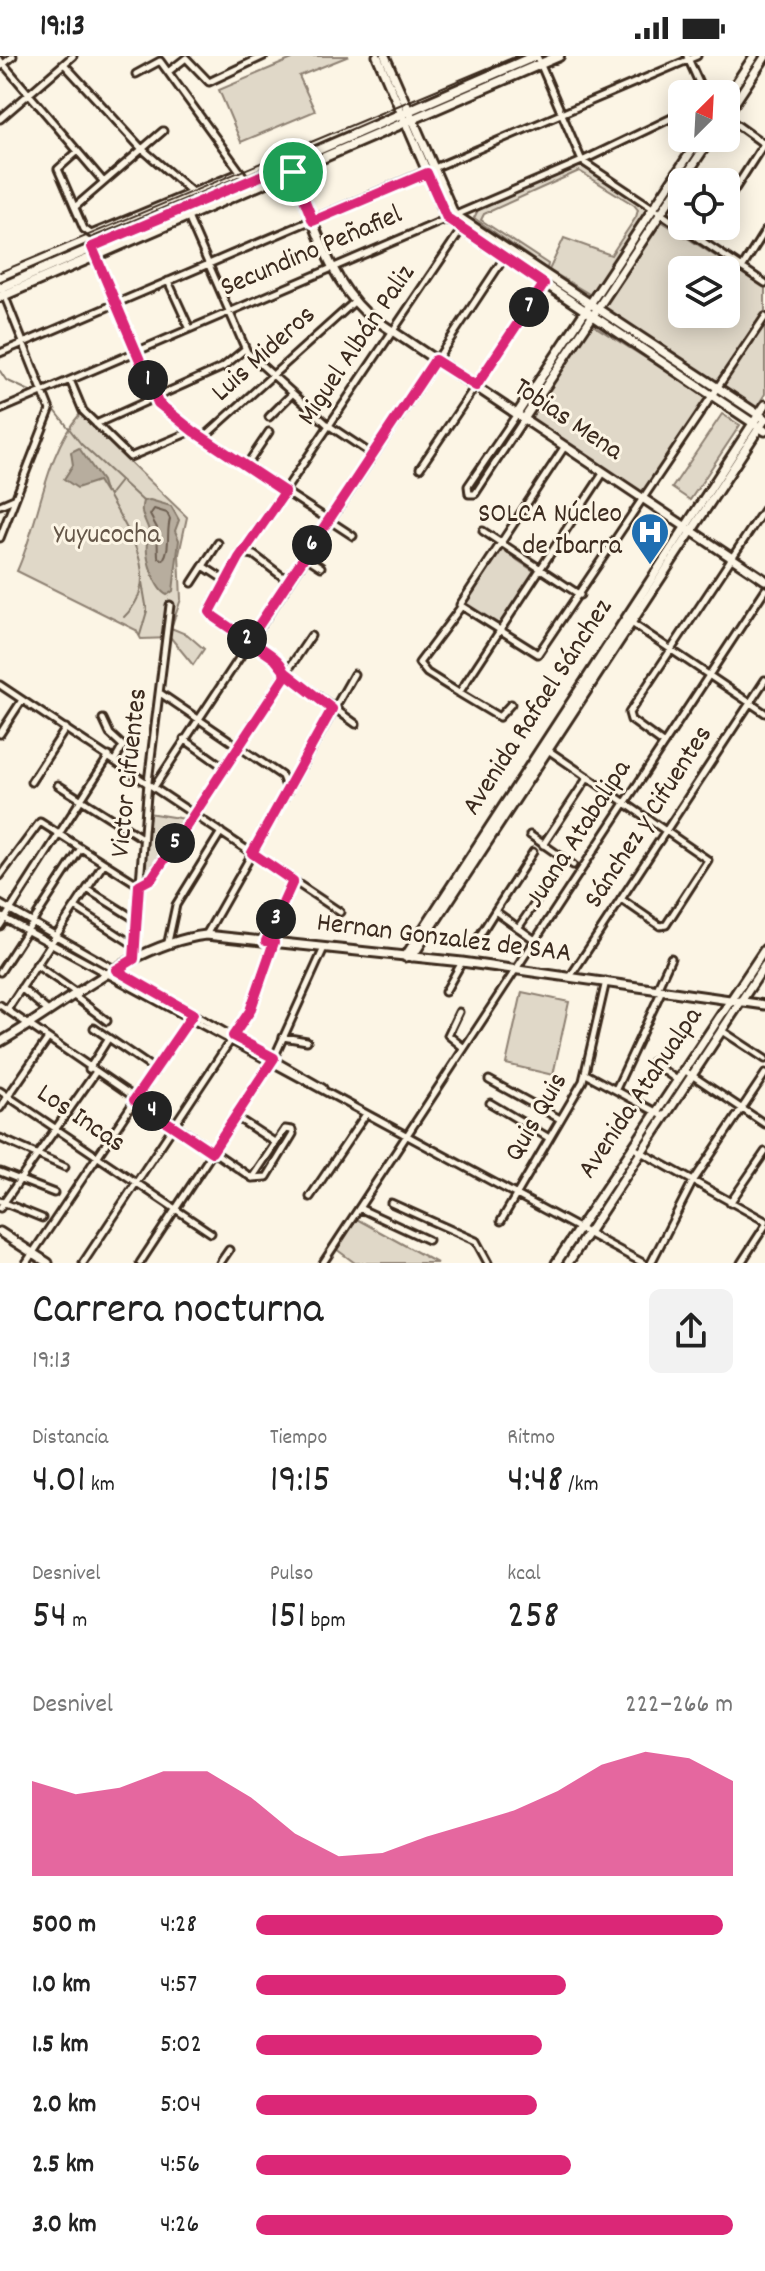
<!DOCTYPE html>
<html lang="es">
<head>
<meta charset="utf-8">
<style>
  body { margin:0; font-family:Dekko,sans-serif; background:#f2f2f2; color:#222; height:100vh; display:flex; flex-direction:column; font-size:30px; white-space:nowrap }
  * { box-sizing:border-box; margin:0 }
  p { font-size:26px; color:#767676 }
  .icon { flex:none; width:44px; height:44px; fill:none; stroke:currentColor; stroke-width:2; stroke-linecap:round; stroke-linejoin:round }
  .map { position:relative; height:1207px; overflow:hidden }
  .details { display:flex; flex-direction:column; background:#fff; flex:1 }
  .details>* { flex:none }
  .needle { width:52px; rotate:24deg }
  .fabs { position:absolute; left:668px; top:24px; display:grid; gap:16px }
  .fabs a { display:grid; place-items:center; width:72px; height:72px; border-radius:12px; background:#fff; box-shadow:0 4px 20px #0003; font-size:40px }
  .pin { position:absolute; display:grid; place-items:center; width:68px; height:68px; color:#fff; margin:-34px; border:4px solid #fff; border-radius:50%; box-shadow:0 2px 8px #0007 }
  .km { position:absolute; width:40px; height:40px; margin:-20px; border-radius:50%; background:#222; color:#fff; font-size:22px; line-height:40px; text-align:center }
  .round { display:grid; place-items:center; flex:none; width:84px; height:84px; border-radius:12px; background:#f2f2f2 }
  .head { display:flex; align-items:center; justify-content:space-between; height:136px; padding:0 32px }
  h1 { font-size:44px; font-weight:600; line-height:60px }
  .figures { display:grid; grid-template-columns:repeat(3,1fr); gap:12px; height:136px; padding:8px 32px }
  .figures div { display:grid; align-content:center }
  .figures b { font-size:40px; font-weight:600 }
  .figures small { font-size:22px; font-weight:400 }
  .figures p { font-size:22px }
  .chart { height:224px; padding:16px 32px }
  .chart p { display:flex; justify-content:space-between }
  .chart svg { width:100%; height:144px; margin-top:8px; fill:#db2777; opacity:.7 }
  ul { padding:0 32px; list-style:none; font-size:26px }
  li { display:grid; grid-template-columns:128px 96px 1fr; align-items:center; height:60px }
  li i { height:20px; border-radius:10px; background:#db2777 }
  .status { display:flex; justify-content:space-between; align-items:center; height:56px; padding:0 40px; background:#fff; direction:ltr }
  .status svg { height:22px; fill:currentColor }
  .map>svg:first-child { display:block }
</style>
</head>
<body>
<div class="status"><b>19:13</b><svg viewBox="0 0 49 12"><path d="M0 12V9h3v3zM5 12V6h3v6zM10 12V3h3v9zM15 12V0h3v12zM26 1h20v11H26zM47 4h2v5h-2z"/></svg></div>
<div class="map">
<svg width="765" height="1207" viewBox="0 0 765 1207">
  <rect width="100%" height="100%" fill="#fcf5e5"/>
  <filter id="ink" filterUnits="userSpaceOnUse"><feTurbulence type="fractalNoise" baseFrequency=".0125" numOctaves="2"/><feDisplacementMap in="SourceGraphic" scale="16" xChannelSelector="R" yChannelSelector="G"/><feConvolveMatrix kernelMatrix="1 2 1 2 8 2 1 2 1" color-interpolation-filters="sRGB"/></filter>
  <g filter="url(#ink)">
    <path fill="#e0d8c8" stroke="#8e8173" stroke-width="2" fill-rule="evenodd" d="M292,0H349L299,20L315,55L241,86L219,34L292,3Z
      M578,108L647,152L591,239L549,214L564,182L611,199L636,161L638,154L634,149L579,115L484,158L481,164L548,208L547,213L474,162L478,154Z
      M661,165L765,232V255L716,327L604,252ZM682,214H726V258H682Z
      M765,265V338L756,352L722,330Z
      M591,268L708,341L643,438L528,361Z
      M80,358L187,461L179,498L181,543L171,572L188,579L204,593L193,609L171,582L141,583L136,574L17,515C40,465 45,397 80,358Z
      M722,358L740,369L690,444L672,432Z
      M502,494L535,516L498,571L465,548Z
      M148,757L185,763L146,820L144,818Z
      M522,936L569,946L553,1019L506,1008Z
      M353,1161L437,1207H355L336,1193Z"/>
    <path fill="#b7ad9e" stroke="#85796b" stroke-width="2" d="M79,392L102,425L106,438L98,425L77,432L64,423L73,409L71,396Z
      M150,444L171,450L179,464L175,475L179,484L173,535L167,539C155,534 145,501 147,487C148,477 152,486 149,475C146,463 139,459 143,445Z"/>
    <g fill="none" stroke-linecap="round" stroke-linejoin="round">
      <path stroke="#6d5e51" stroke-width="2" d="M154,453L167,457L170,463C166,477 171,492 163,504L158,501L157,472L150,459Z"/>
      <path stroke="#85796b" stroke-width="2" d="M0,315L6,324L34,337
        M51,349L81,388L143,445
        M107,437C128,476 164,523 124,561
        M109,439L120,425
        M140,579L147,555L142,526"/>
      <g stroke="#3b2a1e" stroke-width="11">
        <path id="street" d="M537,0L582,105L765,227
          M687,0L704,38
          M186,2L209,26L264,0
          M0,4L103,125
          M64,8L141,92L192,136
          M0,11L13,0
          M168,16L186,2
          M136,18L160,5L247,125
          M726,61L764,88
          M0,63L73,0
          M77,96L58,113L84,173L91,178L241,116
          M726,147L765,86
          M75,151L163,75
          M188,161L247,296L328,369L373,399
          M702,185L711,170
          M95,199L158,347L193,375L353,480
          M742,212L765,175
          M168,225L189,271
          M0,297L697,0
          M70,324L83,355L130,401L192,375
          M0,354L582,105L682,57
          M517,358L468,430L469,438H475L524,363
          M269,361L291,339
          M96,368L223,311L245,293
          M203,382L354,246
          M565,390L460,549L538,598L765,261
          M246,410L269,376
          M420,412L545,227
          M0,449L14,443
          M483,475L580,539
          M0,482L50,354L3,236
          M243,497L463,171
          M304,500L321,511
          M203,510L226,525
          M192,527L218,487
          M461,551L419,607L427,617L459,637L604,416
          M630,566L765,657
          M311,580L286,617L356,668
          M0,629L340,856
          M160,637L282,720L287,733
          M459,637L499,661L511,648
          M103,663L110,678L123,690L115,704
          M0,678L22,644
          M184,683L225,712
          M664,688L631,664L629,657L765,452
          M548,694L708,804L666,869L660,870L621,843
          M31,726L66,672
          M58,729L142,782
          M154,731L506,199
          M530,779L573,809
          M543,789L588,721
          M533,796L495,855L535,884
          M0,820L40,766L139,829L152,822L286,617L281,608L211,559L210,554L243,497L254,499L287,524
          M87,833L135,863
          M0,848L323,1032
          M75,851L134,889
          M0,860L643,1207
          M0,870L109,700
          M518,872L558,814
          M206,879L354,618
          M266,885L293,825
          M168,886L176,849L221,776
          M475,887L495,855
          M134,902L148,726L170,549
          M36,909L78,938
          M0,916L81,792
          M570,921L765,624
          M21,932L49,956
          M657,933L671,902
          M445,936L462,906
          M74,940L107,965
          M0,949L252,1122L267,1121L293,1078L292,1074L285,1073L252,1122
          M7,954L104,807
          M459,956L448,979L464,992
          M94,972L148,1009
          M721,974L765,1003
          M283,981L307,985
          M652,1006L677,1024
          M89,1013L108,983
          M684,1014L765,1068
          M586,1018L665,1061
          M489,1024L560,1063
          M616,1033L662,934
          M0,1035L211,1177
          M490,1047L549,1082
          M0,1052L47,984
          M236,1061L274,1002L324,892
          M0,1082L65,1111
          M632,1091L765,1165
          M0,1116L54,1137
          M310,1141L366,1058
          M0,1145L42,1162
          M391,1147L476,1185L488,1207
          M730,1147L765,1096
          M0,1152L95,1017
          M359,1152L428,1184
          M501,1165L583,1025L606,925
          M26,1207L190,962
          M83,1207L250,955L273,887
          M140,1207L236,1061L276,1087
          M220,1207L229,1194
          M323,1207L765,534
          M651,1207L692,1127L765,1018
          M741,1207L765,1170"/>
      </g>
      <g stroke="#3b2a1e" stroke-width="13">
        <path id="secondary" d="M377,0L447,162L765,375
          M385,0L454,158L765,363L412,901
          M726,42L754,0
          M726,60L765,1
          M291,111C313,160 326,220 367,258L765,524
          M517,358L700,82
          M524,363L711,82
          M405,901L765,349
          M0,986C64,950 132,888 206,879L462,906L765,949
          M0,1176L48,1207
          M556,1207L765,893
          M568,1207L765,909"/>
      </g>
      <g stroke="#3b2a1e" stroke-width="14">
        <path id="primary" d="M0,232L535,0
          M0,241L559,0"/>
      </g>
      <use href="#street" stroke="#fcf5e5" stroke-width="5"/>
      <use href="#secondary" stroke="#fcf5e5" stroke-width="7"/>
      <use href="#primary" stroke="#fcf5e5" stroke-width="8"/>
      <path stroke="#3b2a1e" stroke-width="2" d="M0,216L517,0"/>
    </g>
  </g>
  <g fill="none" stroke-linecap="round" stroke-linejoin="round" filter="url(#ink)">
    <g stroke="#fff" stroke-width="16">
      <path id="route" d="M293,116L289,108L92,191L158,347L193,375L285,436L239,502L210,556L214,561L274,602L286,617L332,653L252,797L293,825L266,885L274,886L250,955L233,980L274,1002L212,1096L134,1044L193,958L116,914L134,903L139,829L152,822L284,622C288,605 261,593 249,584L435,304L476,330L544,228L447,162L427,117L313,165L293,116"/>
    </g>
    <use href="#route" stroke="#db2777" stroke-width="10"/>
  </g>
  <defs>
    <g id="hospital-pin" transform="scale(2)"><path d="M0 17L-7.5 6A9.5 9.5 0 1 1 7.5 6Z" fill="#1f6fb2" stroke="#fcf5e5"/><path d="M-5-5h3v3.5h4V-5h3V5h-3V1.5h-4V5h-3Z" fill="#fff"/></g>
  </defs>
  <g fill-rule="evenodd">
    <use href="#hospital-pin" x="650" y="476"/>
  </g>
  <g text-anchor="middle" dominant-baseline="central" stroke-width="6" stroke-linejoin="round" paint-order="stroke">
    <g font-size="28" fill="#3b2a1e" stroke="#fcf5e5">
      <text transform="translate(312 197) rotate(-23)">Secundino Peñafiel</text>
      <text transform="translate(358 290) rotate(-56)">Miguel Albán Paliz</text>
      <text transform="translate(265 299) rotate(-42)">Luis Mideros</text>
      <text transform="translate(567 365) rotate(34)">Tobias Mena</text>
      <text transform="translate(539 652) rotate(-57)">Avenida Rafael Sánchez</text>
      <text transform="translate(131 717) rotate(-84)">Victor Cifuentes</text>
      <text transform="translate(650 762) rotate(-57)">Sánchez y Cifuentes</text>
      <text transform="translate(580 779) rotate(-57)">Juana Atabalipa</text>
      <text transform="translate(444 884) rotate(7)">Hernan Gonzalez de SAA</text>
      <text transform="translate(642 1038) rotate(-56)">Avenida Atahualpa</text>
      <text transform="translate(538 1062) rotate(-60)">Quis Quis</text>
      <text transform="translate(80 1064) rotate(34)">Los Incas</text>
    </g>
    <g font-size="28" fill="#3b2a1e" stroke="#fcf5e5" text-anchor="end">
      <text x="622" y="460">SOLCA Núcleo<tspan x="622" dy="32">de Ibarra</tspan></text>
    </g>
    <g font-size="28" fill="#645648" stroke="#fcf5e5">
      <text x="107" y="481">Yuyucocha</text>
    </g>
  </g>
</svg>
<div class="fabs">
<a><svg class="needle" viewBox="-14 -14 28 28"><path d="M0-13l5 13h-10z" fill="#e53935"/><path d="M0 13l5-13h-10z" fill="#767676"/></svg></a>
<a><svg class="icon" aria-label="locate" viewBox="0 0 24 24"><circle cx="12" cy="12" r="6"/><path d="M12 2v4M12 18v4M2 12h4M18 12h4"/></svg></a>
<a><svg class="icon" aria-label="layers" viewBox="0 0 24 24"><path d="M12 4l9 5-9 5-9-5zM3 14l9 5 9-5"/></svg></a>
</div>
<div class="pin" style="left:293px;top:116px;background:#1e9e55"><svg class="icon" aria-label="arrive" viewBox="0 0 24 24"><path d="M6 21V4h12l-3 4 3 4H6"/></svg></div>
<b class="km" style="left:148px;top:324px">1</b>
<b class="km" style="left:247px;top:583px">2</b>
<b class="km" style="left:276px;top:863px">3</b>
<b class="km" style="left:152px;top:1055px">4</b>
<b class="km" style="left:175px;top:787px">5</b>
<b class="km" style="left:312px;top:489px">6</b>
<b class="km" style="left:529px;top:251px">7</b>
</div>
<section class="details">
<div class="head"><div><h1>Carrera nocturna</h1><p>19:13</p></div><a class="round"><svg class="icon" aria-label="share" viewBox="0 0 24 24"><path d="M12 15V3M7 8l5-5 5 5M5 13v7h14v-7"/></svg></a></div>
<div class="figures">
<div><p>Distancia</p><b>4.01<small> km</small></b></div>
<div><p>Tiempo</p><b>19:15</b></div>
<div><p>Ritmo</p><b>4:48<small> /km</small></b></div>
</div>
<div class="figures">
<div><p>Desnivel</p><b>54<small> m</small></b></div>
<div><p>Pulso</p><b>151<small> bpm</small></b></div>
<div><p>kcal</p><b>258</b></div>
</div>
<div class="chart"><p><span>Desnivel</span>222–266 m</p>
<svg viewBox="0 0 160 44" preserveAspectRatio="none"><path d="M0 44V15L10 19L20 17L30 12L40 12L50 20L60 31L70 38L80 37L90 32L100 28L110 24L120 18L130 10L140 6L150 8L160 15V44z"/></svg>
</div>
<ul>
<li><b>500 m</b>4:28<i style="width:98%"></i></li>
<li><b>1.0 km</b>4:57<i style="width:65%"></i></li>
<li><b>1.5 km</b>5:02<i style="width:60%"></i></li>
<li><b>2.0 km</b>5:04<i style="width:59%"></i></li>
<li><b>2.5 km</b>4:56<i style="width:66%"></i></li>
<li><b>3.0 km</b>4:26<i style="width:100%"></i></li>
</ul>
</section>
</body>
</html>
